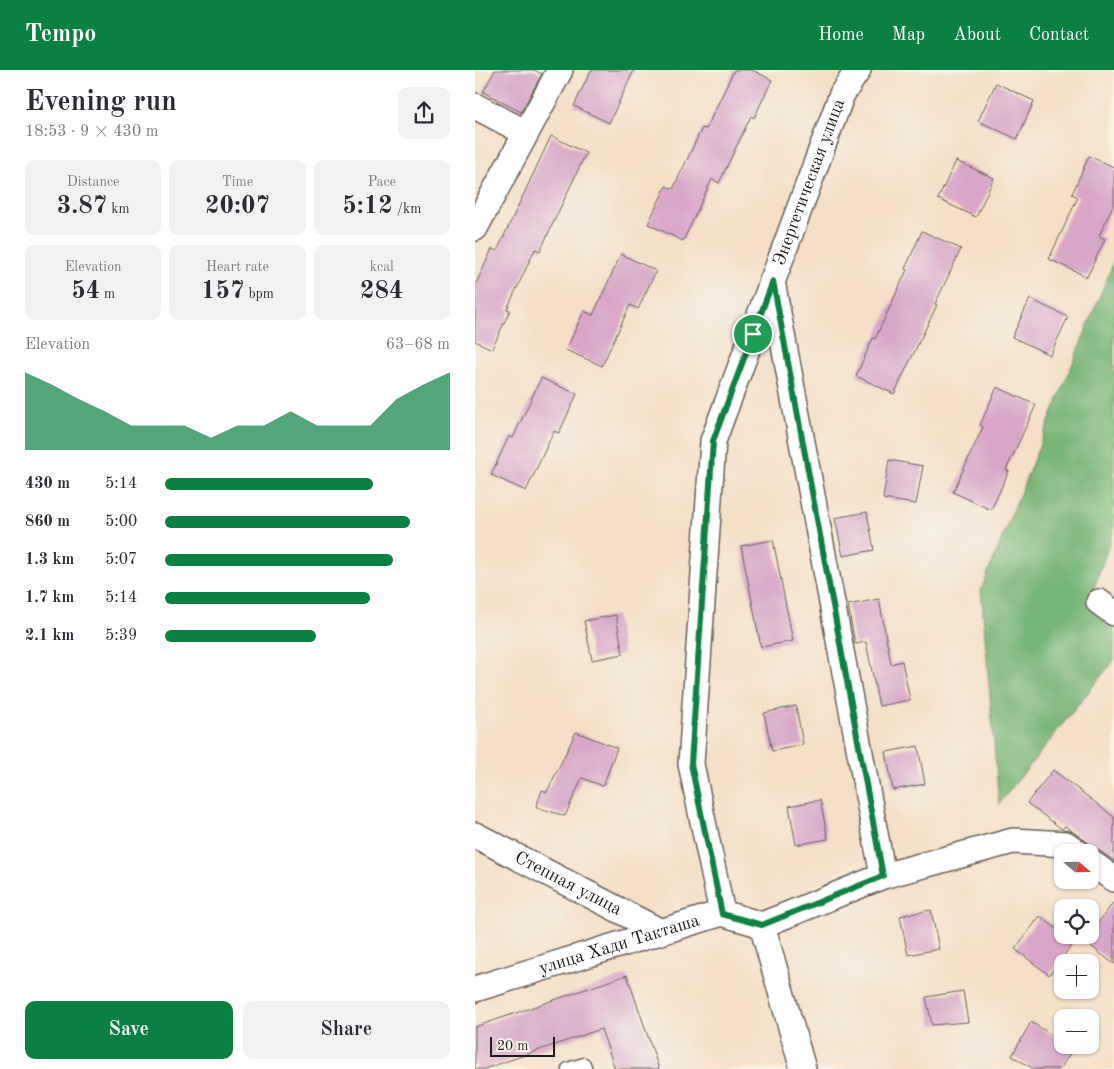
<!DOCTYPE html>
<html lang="en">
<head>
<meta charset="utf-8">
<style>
  body { margin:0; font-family:"Old Standard TT",serif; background:#f2f2f3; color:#2b2b33; height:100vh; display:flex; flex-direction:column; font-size:19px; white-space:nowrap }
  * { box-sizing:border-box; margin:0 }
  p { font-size:16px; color:#7c7c81 }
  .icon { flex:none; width:28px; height:28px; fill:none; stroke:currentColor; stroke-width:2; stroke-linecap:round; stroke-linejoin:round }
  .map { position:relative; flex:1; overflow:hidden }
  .details { display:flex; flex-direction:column; background:#fff; width:475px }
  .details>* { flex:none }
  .needle { width:32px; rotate:110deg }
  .buttons { position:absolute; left:579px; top:774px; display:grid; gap:10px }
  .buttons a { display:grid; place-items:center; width:45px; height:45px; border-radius:10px; background:#fff; box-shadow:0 1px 4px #0004; font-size:25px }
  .scale { position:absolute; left:15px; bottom:12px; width:65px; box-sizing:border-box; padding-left:5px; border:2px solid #1c1c1c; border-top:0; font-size:14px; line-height:18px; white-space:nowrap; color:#1c1c1c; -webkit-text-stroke:4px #f7f3e8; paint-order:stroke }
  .pin { position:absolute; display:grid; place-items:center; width:42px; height:42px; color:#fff; margin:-21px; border:2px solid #fff; border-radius:50%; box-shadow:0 1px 5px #0007 }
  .round { display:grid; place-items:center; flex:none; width:52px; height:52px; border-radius:10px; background:#f2f2f3 }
  .head { display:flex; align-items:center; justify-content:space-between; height:85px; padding:0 25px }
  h1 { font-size:28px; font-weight:600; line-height:38px }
  .stats { display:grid; grid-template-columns:repeat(3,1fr); gap:8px; height:85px; padding:5px 25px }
  .stats div { display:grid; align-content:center; border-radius:10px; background:#f2f2f3; text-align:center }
  .stats b { font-size:25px; font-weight:600 }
  .stats small { font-size:14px; font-weight:400 }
  .stats p { font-size:14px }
  .chart { height:140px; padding:10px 25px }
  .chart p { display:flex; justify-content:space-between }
  .chart svg { width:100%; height:90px; margin-top:5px; fill:#0b8043; opacity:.7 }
  .button { display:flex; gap:10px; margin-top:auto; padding:10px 25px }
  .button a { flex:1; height:58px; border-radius:10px; background:#0b8043; color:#fff; font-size:20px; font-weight:600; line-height:58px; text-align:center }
  .button a+a { background:#f2f2f3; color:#2b2b33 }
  ul { padding:0 25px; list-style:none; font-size:16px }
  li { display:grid; grid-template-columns:80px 60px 1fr; align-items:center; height:38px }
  li i { height:12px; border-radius:6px; background:#0b8043 }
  header { display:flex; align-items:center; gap:30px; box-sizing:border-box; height:70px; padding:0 25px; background:#0b8043; color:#fff }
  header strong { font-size:24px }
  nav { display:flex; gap:28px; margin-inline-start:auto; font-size:18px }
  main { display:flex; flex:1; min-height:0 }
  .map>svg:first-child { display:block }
</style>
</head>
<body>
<header>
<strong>Tempo</strong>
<nav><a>Home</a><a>Map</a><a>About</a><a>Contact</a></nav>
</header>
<main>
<section class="details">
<div class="head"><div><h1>Evening run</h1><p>18:53 · 9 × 430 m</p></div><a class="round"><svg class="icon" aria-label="share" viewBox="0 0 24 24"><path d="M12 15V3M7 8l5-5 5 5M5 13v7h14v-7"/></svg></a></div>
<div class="stats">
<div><p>Distance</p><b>3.87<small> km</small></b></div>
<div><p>Time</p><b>20:07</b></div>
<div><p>Pace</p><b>5:12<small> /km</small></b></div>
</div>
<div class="stats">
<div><p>Elevation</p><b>54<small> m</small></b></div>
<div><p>Heart rate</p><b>157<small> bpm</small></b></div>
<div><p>kcal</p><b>284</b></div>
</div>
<div class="chart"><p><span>Elevation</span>63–68 m</p>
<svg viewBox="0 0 160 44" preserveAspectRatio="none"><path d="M0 44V6L10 12L20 19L30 25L40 32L50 32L60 32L70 38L80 32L90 32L100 25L110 32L120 32L130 32L140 19L150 12L160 6V44z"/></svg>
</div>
<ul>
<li><b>430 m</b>5:14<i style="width:73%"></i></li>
<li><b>860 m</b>5:00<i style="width:86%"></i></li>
<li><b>1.3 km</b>5:07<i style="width:80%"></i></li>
<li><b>1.7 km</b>5:14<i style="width:72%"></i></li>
<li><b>2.1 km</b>5:39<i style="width:53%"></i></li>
</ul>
<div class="button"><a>Save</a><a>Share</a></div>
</section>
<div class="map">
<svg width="639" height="999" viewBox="0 0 639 999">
  <rect width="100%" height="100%" fill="#f7f3e8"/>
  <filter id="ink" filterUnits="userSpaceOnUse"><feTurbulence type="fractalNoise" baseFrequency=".02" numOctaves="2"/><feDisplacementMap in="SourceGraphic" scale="10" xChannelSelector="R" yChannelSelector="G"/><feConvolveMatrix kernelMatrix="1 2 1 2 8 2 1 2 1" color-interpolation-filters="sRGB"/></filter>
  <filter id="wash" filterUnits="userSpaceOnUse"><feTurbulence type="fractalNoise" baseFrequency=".0096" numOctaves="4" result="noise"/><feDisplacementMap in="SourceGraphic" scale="20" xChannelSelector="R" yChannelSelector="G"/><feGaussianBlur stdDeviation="1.12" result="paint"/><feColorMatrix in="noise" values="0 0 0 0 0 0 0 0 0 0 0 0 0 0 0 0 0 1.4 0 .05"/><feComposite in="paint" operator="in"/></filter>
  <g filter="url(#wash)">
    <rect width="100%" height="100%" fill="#f5dfc6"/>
    <path fill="#78b677" stroke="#4a694a" d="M639,191V460L619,518L639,553V590L524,734L506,520Z"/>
    <g id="blocks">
      <path fill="#d8a6c9" d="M20,0H59L67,4L46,42L8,22Z
        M116,0H159L134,53L99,36Z
        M259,0H277L297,10L279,48L276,46L244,113L237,109L208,171L173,154L191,116L198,119L227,58L231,59Z
        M521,13L559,31L542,69L503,51Z
        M76,66L111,83L65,181L60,179L32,239L35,240L17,279L0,271V216L17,179L22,181Z
        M614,86L639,97V133L624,166L630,169L612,207L574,189L603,127L597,124Z
        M481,91L519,108L501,147L463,129Z
        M447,161L486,179L460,234L462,235L419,324L381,306L398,268L400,269L432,200L430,199Z
        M146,184L181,201L163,239L155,235L127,296L91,280L109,241L118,245Z
        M555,229L593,247L575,285L537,267Z
        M66,308L102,324L84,363L79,361L51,421L16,405L34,366L38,368Z
        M522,317L561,335L531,400L534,401L516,440L478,422L508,357L505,355Z
        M414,390L448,396L441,434L408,429Z
        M392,442L399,480L368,486L360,448Z
        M298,470L318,571L286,577L266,476Z
        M404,529L416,594L427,591L435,630L404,636L391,572L380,574L373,535Z
        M141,545L148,584L117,590L109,551Z
        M321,636L328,675L297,681L289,643Z
        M101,662L142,678L128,716L107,708L90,746L61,737L67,720L72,722Z
        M443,676L450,714L418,720L411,682Z
        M578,700L639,747V791L590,756L587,759L552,733Z
        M345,730L353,769L321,775L314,736Z
        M639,832V894L609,871Z
        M456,840L464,879L433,885L425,846Z
        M565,846L599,872L574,905L540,879Z
        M152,905L184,999H140L126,959L9,999H0V957Z
        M488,921L493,952L457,955L451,927Z
        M556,952L588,972V975H592L598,979L585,999H559L537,986Z"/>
    </g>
  </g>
  <g filter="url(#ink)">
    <use href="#blocks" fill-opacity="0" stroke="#686058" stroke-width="1"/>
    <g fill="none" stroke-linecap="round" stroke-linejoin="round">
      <g stroke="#686058" stroke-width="15">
        <path id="lane" d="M93,999L109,994L111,999"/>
      </g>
      <g stroke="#686058" stroke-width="28">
        <g id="street">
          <path d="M0,36L51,63"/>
          <path d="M0,158L85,0"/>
          <path d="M297,211L408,806"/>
          <path d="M624,532L639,543"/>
          <path id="s1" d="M0,765L186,862"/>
          <path d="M615,792L639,809"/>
          <path id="s2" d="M247,843L216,694L238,371L367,24L383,0"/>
          <path d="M287,855L328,999"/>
          <path id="s3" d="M0,919L247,843L287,855L408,806L538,771L591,774L602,782"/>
        </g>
      </g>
      <use href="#lane" stroke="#fff" stroke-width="12"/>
      <use href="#street" stroke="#fff" stroke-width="25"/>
    </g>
  </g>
  <g fill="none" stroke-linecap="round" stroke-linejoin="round" filter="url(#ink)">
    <g stroke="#fff" stroke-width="10">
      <path id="route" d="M298,211L408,806L287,855L247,844L216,694L238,371Z"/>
    </g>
    <use href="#route" stroke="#0b8043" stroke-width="6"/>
  </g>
  <g text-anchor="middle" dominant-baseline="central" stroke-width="4.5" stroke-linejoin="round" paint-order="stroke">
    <g font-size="18" fill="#1c1c1c" stroke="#f7f3e8">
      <text stroke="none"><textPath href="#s2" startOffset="752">Энергетическая улица</textPath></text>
      <text stroke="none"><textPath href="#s1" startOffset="105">Степная улица</textPath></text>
      <text stroke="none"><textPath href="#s3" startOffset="151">улица Хади Такташа</textPath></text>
    </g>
  </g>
</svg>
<div class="buttons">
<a><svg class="needle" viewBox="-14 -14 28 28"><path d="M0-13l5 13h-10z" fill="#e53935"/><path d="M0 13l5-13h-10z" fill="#7c7c81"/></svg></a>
<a><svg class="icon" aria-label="locate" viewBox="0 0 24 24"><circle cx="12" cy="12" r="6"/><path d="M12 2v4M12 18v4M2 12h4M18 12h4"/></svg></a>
<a>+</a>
<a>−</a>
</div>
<div class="scale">20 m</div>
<div class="pin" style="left:278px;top:264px;background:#1e9e55"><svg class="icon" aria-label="arrive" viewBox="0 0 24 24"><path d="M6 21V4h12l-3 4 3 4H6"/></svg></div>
</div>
</main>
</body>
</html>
